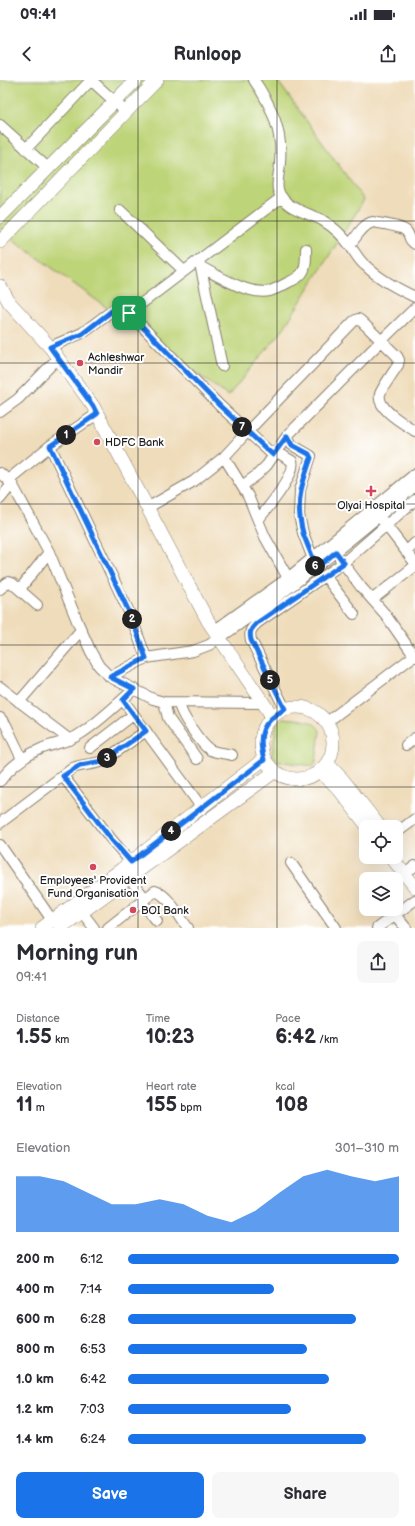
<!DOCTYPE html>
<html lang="en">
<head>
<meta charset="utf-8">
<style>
  body { margin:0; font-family:"Balsamiq Sans",sans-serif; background:#f7f7f7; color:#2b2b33; height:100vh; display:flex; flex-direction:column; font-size:15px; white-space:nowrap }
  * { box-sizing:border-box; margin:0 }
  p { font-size:13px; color:#7c7c81 }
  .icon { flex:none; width:22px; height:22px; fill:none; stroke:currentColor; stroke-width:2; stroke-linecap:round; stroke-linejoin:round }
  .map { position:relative; height:848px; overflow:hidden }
  .panel { display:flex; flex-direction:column; background:#fff; flex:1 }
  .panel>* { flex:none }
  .fabs { position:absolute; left:359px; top:740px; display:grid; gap:8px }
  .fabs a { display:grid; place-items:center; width:44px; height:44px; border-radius:8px; background:#fff; box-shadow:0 4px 16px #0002; font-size:20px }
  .pin { position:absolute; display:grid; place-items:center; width:34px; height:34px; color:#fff; margin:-17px; border-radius:8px; box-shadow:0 2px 6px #0006 }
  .km { position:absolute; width:20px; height:20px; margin:-10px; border-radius:50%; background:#222; color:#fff; font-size:11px; line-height:20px; text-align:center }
  .round { display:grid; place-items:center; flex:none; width:42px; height:42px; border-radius:8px; background:#f7f7f7 }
  .head { display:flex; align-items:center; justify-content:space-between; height:68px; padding:0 16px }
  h1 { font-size:22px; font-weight:600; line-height:30px }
  .figures { display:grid; grid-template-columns:repeat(3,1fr); gap:6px; height:68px; padding:4px 16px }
  .figures div { display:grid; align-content:center }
  .figures b { font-size:20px; font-weight:600 }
  .figures small { font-size:11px; font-weight:400 }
  .figures p { font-size:11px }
  .chart { height:112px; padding:8px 16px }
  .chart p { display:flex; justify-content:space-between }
  .chart svg { width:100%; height:72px; margin-top:4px; fill:#1a73e8; opacity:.7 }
  .cta { display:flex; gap:8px; margin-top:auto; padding:8px 16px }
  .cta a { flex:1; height:46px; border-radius:8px; background:#1a73e8; color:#fff; font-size:16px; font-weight:600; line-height:46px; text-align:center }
  .cta a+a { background:#f7f7f7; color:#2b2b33 }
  ul { padding:0 16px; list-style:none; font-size:13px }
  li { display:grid; grid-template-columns:64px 48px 1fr; align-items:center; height:30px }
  li i { height:10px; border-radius:5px; background:#1a73e8 }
  .status { display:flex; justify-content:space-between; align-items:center; height:28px; padding:0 20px; background:#fff; direction:ltr }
  .status svg { height:11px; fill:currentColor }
  header { display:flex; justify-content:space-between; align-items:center; height:52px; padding:0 16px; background:#fff; font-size:18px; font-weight:600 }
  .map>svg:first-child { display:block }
</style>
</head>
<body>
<div class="status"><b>09:41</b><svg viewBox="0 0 49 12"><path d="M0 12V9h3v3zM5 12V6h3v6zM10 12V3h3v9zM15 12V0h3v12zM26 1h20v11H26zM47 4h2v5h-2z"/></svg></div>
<header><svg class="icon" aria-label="back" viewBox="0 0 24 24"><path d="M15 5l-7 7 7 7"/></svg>Runloop<svg class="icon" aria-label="share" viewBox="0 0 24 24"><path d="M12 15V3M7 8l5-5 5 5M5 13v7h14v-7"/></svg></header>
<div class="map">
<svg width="415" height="848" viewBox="0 0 415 848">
  <rect width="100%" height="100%" fill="#fff"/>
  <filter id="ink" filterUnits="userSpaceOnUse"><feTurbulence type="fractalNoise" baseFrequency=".025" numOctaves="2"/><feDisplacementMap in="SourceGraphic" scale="8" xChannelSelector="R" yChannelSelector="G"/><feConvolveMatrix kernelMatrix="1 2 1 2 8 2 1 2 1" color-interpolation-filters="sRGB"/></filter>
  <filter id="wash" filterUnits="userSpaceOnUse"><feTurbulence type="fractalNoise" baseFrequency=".012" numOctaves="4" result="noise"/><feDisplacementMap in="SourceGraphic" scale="16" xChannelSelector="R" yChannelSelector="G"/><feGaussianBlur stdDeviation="0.9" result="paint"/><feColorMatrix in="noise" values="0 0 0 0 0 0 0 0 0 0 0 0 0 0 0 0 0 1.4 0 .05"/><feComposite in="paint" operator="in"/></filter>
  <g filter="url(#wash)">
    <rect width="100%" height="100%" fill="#efdcba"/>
    <path fill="#bed478" stroke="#6d784a" d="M0,0H277L364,120L282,251L228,316L0,150Z
      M285,638C297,640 314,638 320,651L316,681L313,686L278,681L274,678L272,675L276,645L278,642Z"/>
  </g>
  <g filter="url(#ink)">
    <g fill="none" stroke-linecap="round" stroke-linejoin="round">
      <g stroke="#867c6b" stroke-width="12">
        <path id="minor" d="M91,0L126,32
          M254,0C271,25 283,51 280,82C280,91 276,101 278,110C284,129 307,132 322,140C332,146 344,157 351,167C356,174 359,181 366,186C379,199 398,209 415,217
          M0,45L49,89
          M26,69L91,0
          M120,130L184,191
          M350,165C356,157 363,144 373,142C381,144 401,146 406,151C411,155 407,159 415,164
          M200,184L222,286
          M201,187C218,196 250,216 270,211C276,209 282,206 287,203C306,195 306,189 306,169
          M129,233L282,117
          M50,267L82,253L117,227H121L129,233L220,326L273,375
          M0,332L18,319L58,278
          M287,356L292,365L311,376L300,410L299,435L303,453L315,484
          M50,366L131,536L146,578
          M224,377L248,416L265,457L288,498
          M0,393L12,404L49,472L78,543L91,572L99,586L110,597L153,619L164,622L263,623
          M8,400L50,366L97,334
          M242,406L257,395L267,385L287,356L381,261L415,228
          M0,419L12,404
          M147,428L194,401L224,377L247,352L354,241L358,239L361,241L397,276L399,280L398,285C394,291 381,310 380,314C376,329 405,344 415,351
          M258,440C266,430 297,394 292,381L275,371
          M382,440L415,483
          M406,472L415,463
          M340,479L361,507L385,534L415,577
          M325,496L354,534
          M0,509L8,502L12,503L37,525
          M20,509L49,472
          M373,519L415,486
          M215,550L288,498L415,394
          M110,597L146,578L193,571L209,565C281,517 349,462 415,406
          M0,607L70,660
          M123,620L202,728
          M19,622L81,550
          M164,622L168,638L197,679
          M179,623C180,634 201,664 210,670C217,673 225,673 232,675
          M285,629L251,560C249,551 251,549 257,543L343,483L415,420
          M0,638L6,645L22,679
          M327,642L415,575
          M406,665L415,658
          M90,668L133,635
          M63,696L111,759L131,782
          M0,701C11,686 26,675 43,668C56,663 69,662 80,654C99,642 118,624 134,609
          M0,743L73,688C83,684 94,685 103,681L146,651
          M396,753L415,739
          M0,765L52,840
          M291,783L336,848
          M411,789L415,786
          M129,798L145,818
          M141,821L157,841
          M82,832L94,848
          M395,835L406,848
          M108,848L155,811C170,816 179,837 188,848
          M377,848L415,820"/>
      </g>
      <g stroke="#867c6b" stroke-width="14">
        <path id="major" d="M0,137L136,0
          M0,162L157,0
          M0,206L9,222L50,267L93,326L208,541L272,636
          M261 663a36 36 0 1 1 72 0a36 36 0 1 1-72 0Z
          M328,684L343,700L380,747
          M321,692L338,708L368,747
          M391,777L415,807
          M42,848L122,789L264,679
          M60,848L274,692"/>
      </g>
      <use href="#minor" stroke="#fff" stroke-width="10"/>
      <use href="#major" stroke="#fff" stroke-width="13"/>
    </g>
  </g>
  <g fill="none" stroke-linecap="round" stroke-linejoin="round" filter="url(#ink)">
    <g stroke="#fff" stroke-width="8">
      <path id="route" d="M117,227H120L129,233L220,326L273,375L287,356L292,365L309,374L311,378C301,406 295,423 303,453C307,465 313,476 316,488L336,472L344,483L257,543C251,549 249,551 251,560L285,629C262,642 257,654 264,680L131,782L111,759L63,696L80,685L103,681L146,651L123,620L134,609L110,597L146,578L131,536L50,366L97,334L93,326L50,267L82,254Z"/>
    </g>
    <use href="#route" stroke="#1a73e8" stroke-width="5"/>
  </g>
  <path fill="none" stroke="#1c1c1c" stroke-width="1" stroke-opacity="0.55" d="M138,0V848M277,0V848M0,141H415M0,283H415M0,424H415M0,565H415M0,707H415"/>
  <g fill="#d1495b" stroke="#fff" stroke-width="1.5">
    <circle cx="80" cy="283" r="4"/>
    <circle cx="97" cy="362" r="4"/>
    <path d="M369 405h4v4h4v4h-4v4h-4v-4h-4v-4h4z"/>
    <circle cx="93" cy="787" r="4"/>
    <circle cx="133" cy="830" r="4"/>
  </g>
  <g text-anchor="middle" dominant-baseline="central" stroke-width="4" stroke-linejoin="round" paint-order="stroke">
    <g font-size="11" fill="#1c1c1c" stroke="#fff" text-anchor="start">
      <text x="88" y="277">Achleshwar<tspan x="88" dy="13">Mandir</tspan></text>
      <text x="105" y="362">HDFC Bank</text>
      <text x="371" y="425" text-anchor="middle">Olyai Hospital</text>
      <text x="93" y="800" text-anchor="middle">Employees' Provident<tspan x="93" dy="13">Fund Organisation</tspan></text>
      <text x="141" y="830">BOI Bank</text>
    </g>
  </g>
</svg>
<div class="fabs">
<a><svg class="icon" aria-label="locate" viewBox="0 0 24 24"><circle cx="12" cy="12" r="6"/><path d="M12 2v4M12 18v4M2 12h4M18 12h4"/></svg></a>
<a><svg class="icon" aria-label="layers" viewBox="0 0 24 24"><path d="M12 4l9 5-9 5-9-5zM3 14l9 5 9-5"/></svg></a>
</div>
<div class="pin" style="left:129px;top:233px;background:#1e9e55"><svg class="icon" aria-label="arrive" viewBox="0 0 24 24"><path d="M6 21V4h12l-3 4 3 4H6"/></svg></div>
<b class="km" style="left:66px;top:355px">1</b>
<b class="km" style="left:132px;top:539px">2</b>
<b class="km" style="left:107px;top:678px">3</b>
<b class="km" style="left:171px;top:751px">4</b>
<b class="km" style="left:270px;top:600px">5</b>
<b class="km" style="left:315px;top:486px">6</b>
<b class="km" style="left:242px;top:347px">7</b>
</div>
<section class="panel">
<div class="head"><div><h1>Morning run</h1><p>09:41</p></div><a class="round"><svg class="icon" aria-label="share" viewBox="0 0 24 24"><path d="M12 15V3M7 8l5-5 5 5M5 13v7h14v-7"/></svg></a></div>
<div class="figures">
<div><p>Distance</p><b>1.55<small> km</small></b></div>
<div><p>Time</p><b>10:23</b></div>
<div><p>Pace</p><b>6:42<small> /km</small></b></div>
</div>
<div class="figures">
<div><p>Elevation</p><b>11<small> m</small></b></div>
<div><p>Heart rate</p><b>155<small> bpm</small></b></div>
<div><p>kcal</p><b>108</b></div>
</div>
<div class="chart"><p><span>Elevation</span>301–310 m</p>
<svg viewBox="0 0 160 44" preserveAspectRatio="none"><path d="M0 44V10L10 10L20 13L30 20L40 27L50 27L60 24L70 27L80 34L90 38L100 31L110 20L120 10L130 6L140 10L150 13L160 10V44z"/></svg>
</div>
<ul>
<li><b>200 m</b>6:12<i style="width:100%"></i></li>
<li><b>400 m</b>7:14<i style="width:54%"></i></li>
<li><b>600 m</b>6:28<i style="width:84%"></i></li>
<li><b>800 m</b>6:53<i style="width:66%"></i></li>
<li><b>1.0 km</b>6:42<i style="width:74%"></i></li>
<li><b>1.2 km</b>7:03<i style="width:60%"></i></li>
<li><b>1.4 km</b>6:24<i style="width:88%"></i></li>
</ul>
<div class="cta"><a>Save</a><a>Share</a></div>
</section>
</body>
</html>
